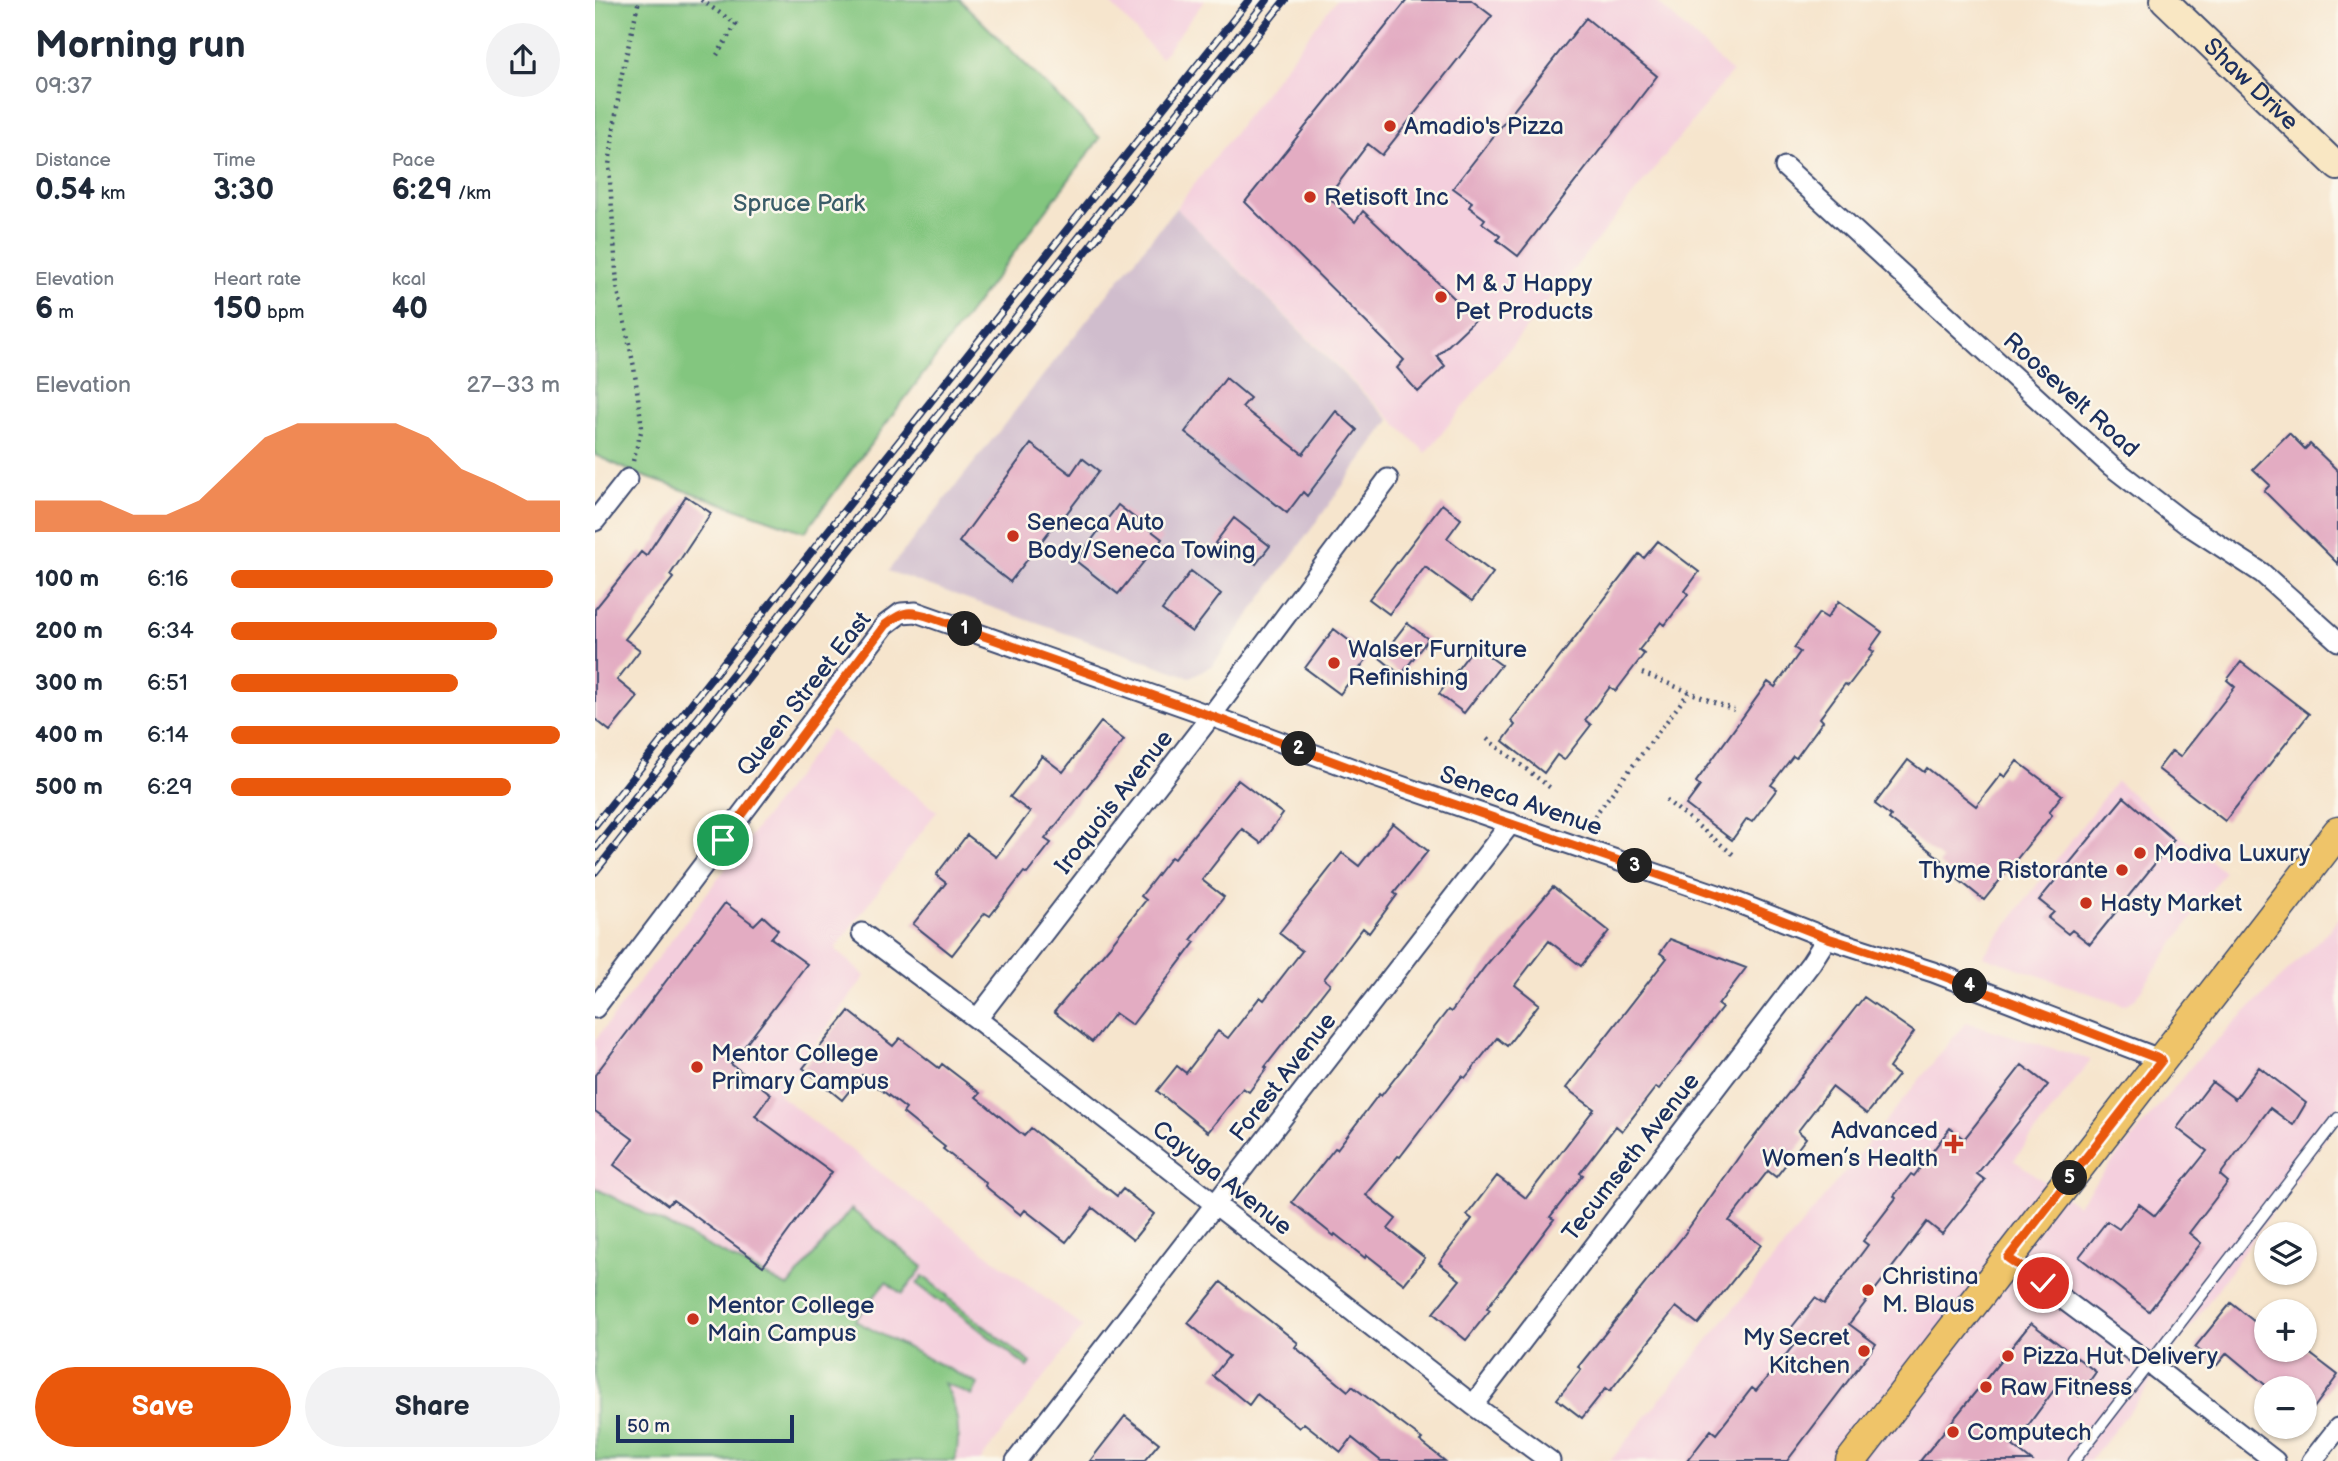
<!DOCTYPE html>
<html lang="en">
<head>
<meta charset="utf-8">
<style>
  body { margin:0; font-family:"Balsamiq Sans",sans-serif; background:#f2f2f3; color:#1f2937; height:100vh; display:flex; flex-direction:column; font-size:26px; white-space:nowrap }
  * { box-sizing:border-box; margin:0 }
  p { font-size:23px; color:#747a83 }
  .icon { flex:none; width:38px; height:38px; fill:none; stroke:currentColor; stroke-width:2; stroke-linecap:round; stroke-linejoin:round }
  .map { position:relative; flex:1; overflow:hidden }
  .sheet { display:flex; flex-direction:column; background:#fff; width:595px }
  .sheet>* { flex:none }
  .buttons { position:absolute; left:1659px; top:1222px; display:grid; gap:14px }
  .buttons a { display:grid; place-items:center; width:63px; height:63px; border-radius:50%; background:#fff; box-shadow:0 2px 5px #0004; font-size:35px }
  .scale { position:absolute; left:21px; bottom:18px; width:178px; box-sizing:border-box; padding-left:7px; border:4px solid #1b2f5e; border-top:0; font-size:19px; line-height:24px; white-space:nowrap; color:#1b2f5e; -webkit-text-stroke:5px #fbf7ec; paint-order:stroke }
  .pin { position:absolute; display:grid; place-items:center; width:60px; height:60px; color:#fff; margin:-30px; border:4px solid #fff; border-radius:50%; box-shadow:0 2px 7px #0007 }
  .km { position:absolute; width:35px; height:35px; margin:-18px; border-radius:50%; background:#222; color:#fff; font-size:19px; line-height:35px; text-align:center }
  .round { display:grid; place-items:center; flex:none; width:74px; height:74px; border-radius:37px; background:#f2f2f3 }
  .headline { display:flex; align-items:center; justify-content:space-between; height:119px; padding:0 35px }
  h1 { font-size:38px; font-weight:800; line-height:52px }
  .figures { display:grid; grid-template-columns:repeat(3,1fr); gap:10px; height:119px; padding:7px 35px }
  .figures div { display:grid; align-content:center }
  .figures b { font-size:30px; font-weight:800 }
  .figures small { font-size:19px; font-weight:400 }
  .figures p { font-size:19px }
  .chart { height:196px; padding:14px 35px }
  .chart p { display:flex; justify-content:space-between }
  .chart svg { width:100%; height:126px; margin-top:7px; fill:#ea580c; opacity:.7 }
  .button { display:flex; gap:14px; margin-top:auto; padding:14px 35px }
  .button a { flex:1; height:80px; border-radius:42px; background:#ea580c; color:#fff; font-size:28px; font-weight:800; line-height:80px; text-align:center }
  .button a+a { background:#f2f2f3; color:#1f2937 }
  ul { padding:0 35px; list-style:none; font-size:23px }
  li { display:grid; grid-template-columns:112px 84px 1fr; align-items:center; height:52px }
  li i { height:18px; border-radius:9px; background:#ea580c }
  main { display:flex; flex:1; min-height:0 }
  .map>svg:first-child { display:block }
</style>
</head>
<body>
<main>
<section class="sheet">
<div class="headline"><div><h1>Morning run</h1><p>09:37</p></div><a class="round"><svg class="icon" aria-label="share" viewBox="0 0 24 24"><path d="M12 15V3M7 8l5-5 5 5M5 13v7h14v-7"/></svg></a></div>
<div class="figures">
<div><p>Distance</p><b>0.54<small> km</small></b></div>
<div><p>Time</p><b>3:30</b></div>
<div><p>Pace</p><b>6:29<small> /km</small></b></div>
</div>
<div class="figures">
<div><p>Elevation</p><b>6<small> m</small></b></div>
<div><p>Heart rate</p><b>150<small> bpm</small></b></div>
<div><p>kcal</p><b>40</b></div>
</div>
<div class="chart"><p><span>Elevation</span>27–33 m</p>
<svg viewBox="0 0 160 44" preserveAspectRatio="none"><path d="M0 44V33L10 33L20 33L30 38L40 38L50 33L60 22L70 11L80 6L90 6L100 6L110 6L120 11L130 22L140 27L150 33L160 33V44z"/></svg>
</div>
<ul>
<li><b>100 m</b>6:16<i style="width:98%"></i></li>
<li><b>200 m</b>6:34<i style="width:81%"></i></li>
<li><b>300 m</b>6:51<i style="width:69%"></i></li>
<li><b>400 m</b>6:14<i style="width:100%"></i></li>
<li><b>500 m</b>6:29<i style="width:85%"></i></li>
</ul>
<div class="button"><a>Save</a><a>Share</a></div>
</section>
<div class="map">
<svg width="1743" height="1461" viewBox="0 0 1743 1461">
  <rect width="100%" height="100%" fill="#fbf7ec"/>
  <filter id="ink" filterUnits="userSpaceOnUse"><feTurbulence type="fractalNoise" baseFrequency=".0143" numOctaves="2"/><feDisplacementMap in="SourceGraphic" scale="14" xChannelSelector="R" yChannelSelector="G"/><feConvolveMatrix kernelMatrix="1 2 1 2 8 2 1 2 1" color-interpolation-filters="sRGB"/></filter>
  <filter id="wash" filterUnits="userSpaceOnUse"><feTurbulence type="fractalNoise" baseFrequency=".00686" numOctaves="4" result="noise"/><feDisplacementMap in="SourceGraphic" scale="28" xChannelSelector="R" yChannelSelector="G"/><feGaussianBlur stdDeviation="1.57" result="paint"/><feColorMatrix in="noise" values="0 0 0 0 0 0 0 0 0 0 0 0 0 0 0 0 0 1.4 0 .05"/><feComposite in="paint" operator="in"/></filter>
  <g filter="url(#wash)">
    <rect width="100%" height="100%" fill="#f6e5cd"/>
    <path fill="#f4cfdd" d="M512,0H610L566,58Z
      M741,0H1060L1137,72L831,453L581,208Z
      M236,730L342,811L240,949L270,976L184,1095L488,1327L385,1461H0V1040Z
      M1521,781L1629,872L1539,1000L1528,1005L1388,956Z
      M1743,918V1119L1551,1390L1495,1461H1015L1371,1022L1496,1060L1419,1160L1482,1205L1601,1061L1733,931Z"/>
    <path fill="#d0bdcd" d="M581,208L795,420L618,665L595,677L293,571Z"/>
    <path fill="#83c67f" stroke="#4f7a6e" stroke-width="2" d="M0,0H365L505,138L210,532L42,474L0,455Z
      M0,1188L193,1287L256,1209L328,1267L307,1294L291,1282L260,1321L383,1384L377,1396L349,1383C363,1408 367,1433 360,1461H0Z
      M328,1276L353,1296L352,1297L436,1363L433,1367L349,1302L347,1303L322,1284Z"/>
    <g id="blocks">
      <path fill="#e3acc2" d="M812,0H876L897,16L787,155L773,144L733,197L760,222L768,211L881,319L842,356L850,366L823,392L802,368L809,360L650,202Z
        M991,18L1062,76L923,256L902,240L905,236L887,223L890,219L874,207L877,202L858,188Z
        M631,378L655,398L647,407L708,454L741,411L762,430L712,496L708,492L692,513L590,432Z
        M1694,433L1710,449L1715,444L1743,471V564L1669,491L1675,485L1658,469Z
        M436,444L476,474L487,458L504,471L462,526L456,529L415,582L364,542Z
        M91,496L116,513L75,575L78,578L30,639L45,650L22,680L43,697L15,731L0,719V609L46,552L51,556Z
        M847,504L866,519L852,538L898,573L877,601L830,567L794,614L774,599Z
        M523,505L567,539L523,594L481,561Z
        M639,518L675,546L661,564L645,551L640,558L620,543Z
        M1063,541L1104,572L1090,591L1093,594L1070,625L1066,622L1044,650L1049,654L1021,691L1015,687L990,720L996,725L969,760L962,755L949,773L908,741L920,725L916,721L1044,554L1049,558Z
        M596,571L626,594L597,632L567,610Z
        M1244,601L1287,632L1275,649L1279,652L1253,686L1250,684L1225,718L1228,721L1201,758L1198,756L1176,785L1182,789L1157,822L1152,819L1137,840L1091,805L1105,786L1101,782L1173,682L1180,687L1205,652L1199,648L1224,613L1232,618Z
        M812,623L833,639L806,675L785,658Z
        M739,629L774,656L745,694L710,668Z
        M880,646L906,665L869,713L844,694Z
        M1646,662L1714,714L1630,821L1563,769L1577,751L1585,757L1640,687L1632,680Z
        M506,722L529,740L450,839L456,843L432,874L429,872L395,916L390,913L357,955L318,924L351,883L341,875L372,835L401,857L435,812L415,797L447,756L468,772Z
        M1313,760L1329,772L1332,768L1381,806L1406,774L1410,777L1422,761L1467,795L1454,812L1457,815L1389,900L1344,864L1347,860L1294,819L1296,816L1280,804Z
        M643,780L688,814L666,843L647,829L607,880L629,897L596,940L600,942L537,1025L520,1013L497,1042L459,1012L514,947L551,900L546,896L576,857L579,859Z
        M1529,797L1579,840L1495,944L1477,930L1473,934L1453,918L1459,912L1444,900Z
        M798,823L833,851L799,893L802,895L774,933L768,928L729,979L735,984L670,1067L672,1068L654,1092L648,1088L613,1132L562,1091L582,1066L591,1073L623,1031L633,1038L665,997L669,1000L707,951L684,933L747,853L764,866Z
        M958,887L1014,931L986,966L954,941L920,985L944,1004L912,1046L902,1038L870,1078L867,1076L805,1157L803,1156L771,1195L801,1219L793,1229L830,1258L809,1284L772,1255L770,1258L740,1234L739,1236L697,1202L740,1148L742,1149L784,1094L786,1096L853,1010L856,1012L892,964Z
        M130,903L159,925L168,916L183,930L176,938L212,964L136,1064L176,1094L160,1116L237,1172L168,1266L78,1200L73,1205L19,1165L38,1139L0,1111V1075Z
        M1075,939L1151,968L1123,1005L1127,1008L1064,1089L1061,1087L1027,1131L1021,1126L985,1173L988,1175L955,1217L959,1219L892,1308L895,1310L871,1340L838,1313L865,1280L844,1263L877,1219L872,1215L902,1176L931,1198L999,1109L971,1088L1072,958L1065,953Z
        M1269,997L1319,1032L1294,1068L1303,1075L1272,1114L1237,1087L1203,1131L1211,1138L1181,1177L1173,1171L1134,1221L1166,1245L1103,1324L1081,1307L1015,1391L1011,1388L987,1418L962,1399L986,1369L983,1367L1086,1239L1148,1151Z
        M254,1011L298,1046L305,1038L344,1068L347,1064L385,1093L381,1097L429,1136L436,1128L522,1196L528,1189L559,1214L538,1240L498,1208L471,1242L430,1210L426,1215L390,1186L391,1183L348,1149L350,1147L308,1113L311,1109L267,1075L247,1100L208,1068Z
        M1427,1065L1453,1085L1382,1174L1390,1180L1347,1234L1332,1222L1254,1324L1281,1344L1192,1461H1092L1116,1430L1121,1434L1157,1388L1161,1391L1203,1340L1193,1332L1220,1298L1229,1304L1273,1245L1268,1241L1301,1198L1299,1196L1316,1174L1319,1176L1355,1128L1369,1139Z
        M1664,1067L1711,1103L1698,1125L1675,1108L1625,1175L1633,1182L1594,1233L1606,1243L1554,1311L1484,1257L1512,1221L1524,1229L1544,1204L1560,1216L1612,1151L1582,1128L1617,1082L1640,1099Z
        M626,1282L703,1343L700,1347L753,1391L757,1386L827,1439L825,1441L850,1461H786L757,1438L746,1452L709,1423L704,1428L662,1394L654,1405L636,1390L618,1376L634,1356L593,1323Z
        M1636,1303L1660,1322L1671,1309V1349H1709L1743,1375L1710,1420V1388H1674L1632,1353L1622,1365L1600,1347Z
        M1436,1323L1501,1372L1484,1396L1465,1382L1418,1446L1437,1461H1325Z
        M530,1416L564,1443L549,1461H495Z"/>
    </g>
  </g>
  <g filter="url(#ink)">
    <use href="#blocks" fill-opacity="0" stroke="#3c4a6f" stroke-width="2"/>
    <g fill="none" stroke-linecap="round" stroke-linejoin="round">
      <g stroke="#3c4a6f" stroke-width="13">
        <path id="lane" d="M1479,1461L1743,1118"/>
      </g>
      <g stroke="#3c4a6f" stroke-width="23">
        <path id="street" d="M1190,167L1516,466L1590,523L1667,573L1743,641
          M0,521L33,479
          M267,933L382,1019L878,1405L955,1461
          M0,1008L290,625L306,613L321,612L616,716L777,776L1123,895L1232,938L1338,972L1567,1060
          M382,1019L616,716L793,479
          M1413,1258L1555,1364L1680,1461
          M878,1405L1216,963L1232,938
          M421,1461L916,823
          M1717,1461L1743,1428"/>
      </g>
      <g stroke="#3c4a6f" stroke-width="30">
        <g id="secondary">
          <path id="s1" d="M1569,0L1743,167"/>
        </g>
      </g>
      <g stroke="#3c4a6f" stroke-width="33">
        <path id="primary" d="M1256,1461L1743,832"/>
      </g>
      <path stroke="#3c4a6f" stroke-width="4.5" stroke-dasharray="2 5" stroke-linecap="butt" d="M106,0L141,24L122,55
        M38,461L47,428L39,367L22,286L14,165L26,78L44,0
        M1047,673L1139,710
        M892,739L957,789
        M1071,800L1139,855
        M991,827L1094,692"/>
      <use href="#lane" stroke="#fff" stroke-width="10"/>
      <use href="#street" stroke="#fff" stroke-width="19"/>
      <use href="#secondary" stroke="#f9e7c3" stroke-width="26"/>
      <use href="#primary" stroke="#efc469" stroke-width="30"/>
      <g stroke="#1b2f5e" stroke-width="8">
        <path id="rail" d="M0,825L654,0
          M0,848L672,0
          M0,872L690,0"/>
      </g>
      <use href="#rail" stroke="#fbf7ec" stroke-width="5" stroke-dasharray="16" stroke-linecap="butt"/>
    </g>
  </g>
  <g fill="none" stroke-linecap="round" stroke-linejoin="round" filter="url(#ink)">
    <g stroke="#fff" stroke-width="14">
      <path id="route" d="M128,840L290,625C309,610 315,610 338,618L616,716L777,776L1123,895L1233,938L1338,972L1567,1060L1413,1258L1448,1283"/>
    </g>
    <use href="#route" stroke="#ea580c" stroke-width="9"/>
  </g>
  <g fill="#c8321e" stroke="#fbf7ec" stroke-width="2.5">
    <circle cx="795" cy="126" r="7"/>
    <circle cx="715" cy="197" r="7"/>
    <circle cx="846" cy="297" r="7"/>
    <circle cx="418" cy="536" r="7"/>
    <circle cx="739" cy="663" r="7"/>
    <circle cx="1545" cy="853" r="7"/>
    <circle cx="1527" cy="870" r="7"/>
    <circle cx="1491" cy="903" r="7"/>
    <circle cx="102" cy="1067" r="7"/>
    <path d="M1355.5 1133.5h7v7h7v7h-7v7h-7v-7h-7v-7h7z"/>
    <circle cx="1273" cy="1290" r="7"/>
    <circle cx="98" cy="1319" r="7"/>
    <circle cx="1269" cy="1351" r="7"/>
    <circle cx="1413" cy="1356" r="7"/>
    <circle cx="1391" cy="1387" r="7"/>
    <circle cx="1358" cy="1432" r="7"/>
  </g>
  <g text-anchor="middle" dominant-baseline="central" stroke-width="5" stroke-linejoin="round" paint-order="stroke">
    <g font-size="24" fill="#1b2f5e" stroke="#fbf7ec">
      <text stroke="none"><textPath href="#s1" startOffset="121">Shaw Drive</textPath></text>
      <text transform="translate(1476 395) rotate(42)">Roosevelt Road</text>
      <text transform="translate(209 694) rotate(-52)">Queen Street East</text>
      <text transform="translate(926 801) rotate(19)">Seneca Avenue</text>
      <text transform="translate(519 802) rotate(-52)">Iroquois Avenue</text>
      <text transform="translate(688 1077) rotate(-52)">Forest Avenue</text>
      <text transform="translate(1036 1157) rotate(-52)">Tecumseth Avenue</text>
      <text transform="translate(627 1178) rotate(38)">Cayuga Avenue</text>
    </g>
    <g font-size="24" fill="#1b2f5e" stroke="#fbf7ec" text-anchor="start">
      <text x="809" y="126">Amadio's Pizza</text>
      <text x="729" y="197">Retisoft Inc</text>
      <text x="860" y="283">M &amp; J Happy<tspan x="860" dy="28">Pet Products</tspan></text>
      <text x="432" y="522">Seneca Auto<tspan x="432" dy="28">Body/Seneca Towing</tspan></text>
      <text x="753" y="649">Walser Furniture<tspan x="753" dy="28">Refinishing</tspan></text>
      <text x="1559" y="853">Modiva Luxury</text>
      <text x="1513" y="870" text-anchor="end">Thyme Ristorante</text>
      <text x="1505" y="903">Hasty Market</text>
      <text x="116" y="1053">Mentor College<tspan x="116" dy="28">Primary Campus</tspan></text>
      <text x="1343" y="1130" text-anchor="end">Advanced<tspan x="1343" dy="28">Women’s Health</tspan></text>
      <text x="1287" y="1276">Christina<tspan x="1287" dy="28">M. Blaus</tspan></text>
      <text x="112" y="1305">Mentor College<tspan x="112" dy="28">Main Campus</tspan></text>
      <text x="1255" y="1337" text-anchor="end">My Secret<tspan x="1255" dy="28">Kitchen</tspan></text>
      <text x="1427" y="1356">Pizza Hut Delivery</text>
      <text x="1405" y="1387">Raw Fitness</text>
      <text x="1372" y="1432">Computech</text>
    </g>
    <g font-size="24" fill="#3a5c68" stroke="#fbf7ec">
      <text x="204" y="203">Spruce Park</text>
    </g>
  </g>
</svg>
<div class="buttons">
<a><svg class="icon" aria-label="layers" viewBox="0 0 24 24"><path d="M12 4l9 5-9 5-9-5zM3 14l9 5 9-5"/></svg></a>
<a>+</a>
<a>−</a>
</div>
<div class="scale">50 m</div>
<div class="pin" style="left:128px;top:840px;background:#1e9e55"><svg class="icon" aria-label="arrive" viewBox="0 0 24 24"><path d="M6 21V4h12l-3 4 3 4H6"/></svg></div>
<div class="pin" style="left:1448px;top:1283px;background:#d93025"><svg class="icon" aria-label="check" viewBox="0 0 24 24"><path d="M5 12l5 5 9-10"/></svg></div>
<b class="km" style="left:370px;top:629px">1</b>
<b class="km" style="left:704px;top:749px">2</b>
<b class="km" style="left:1040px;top:866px">3</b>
<b class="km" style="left:1375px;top:986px">4</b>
<b class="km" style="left:1475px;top:1178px">5</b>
</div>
</main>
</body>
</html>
